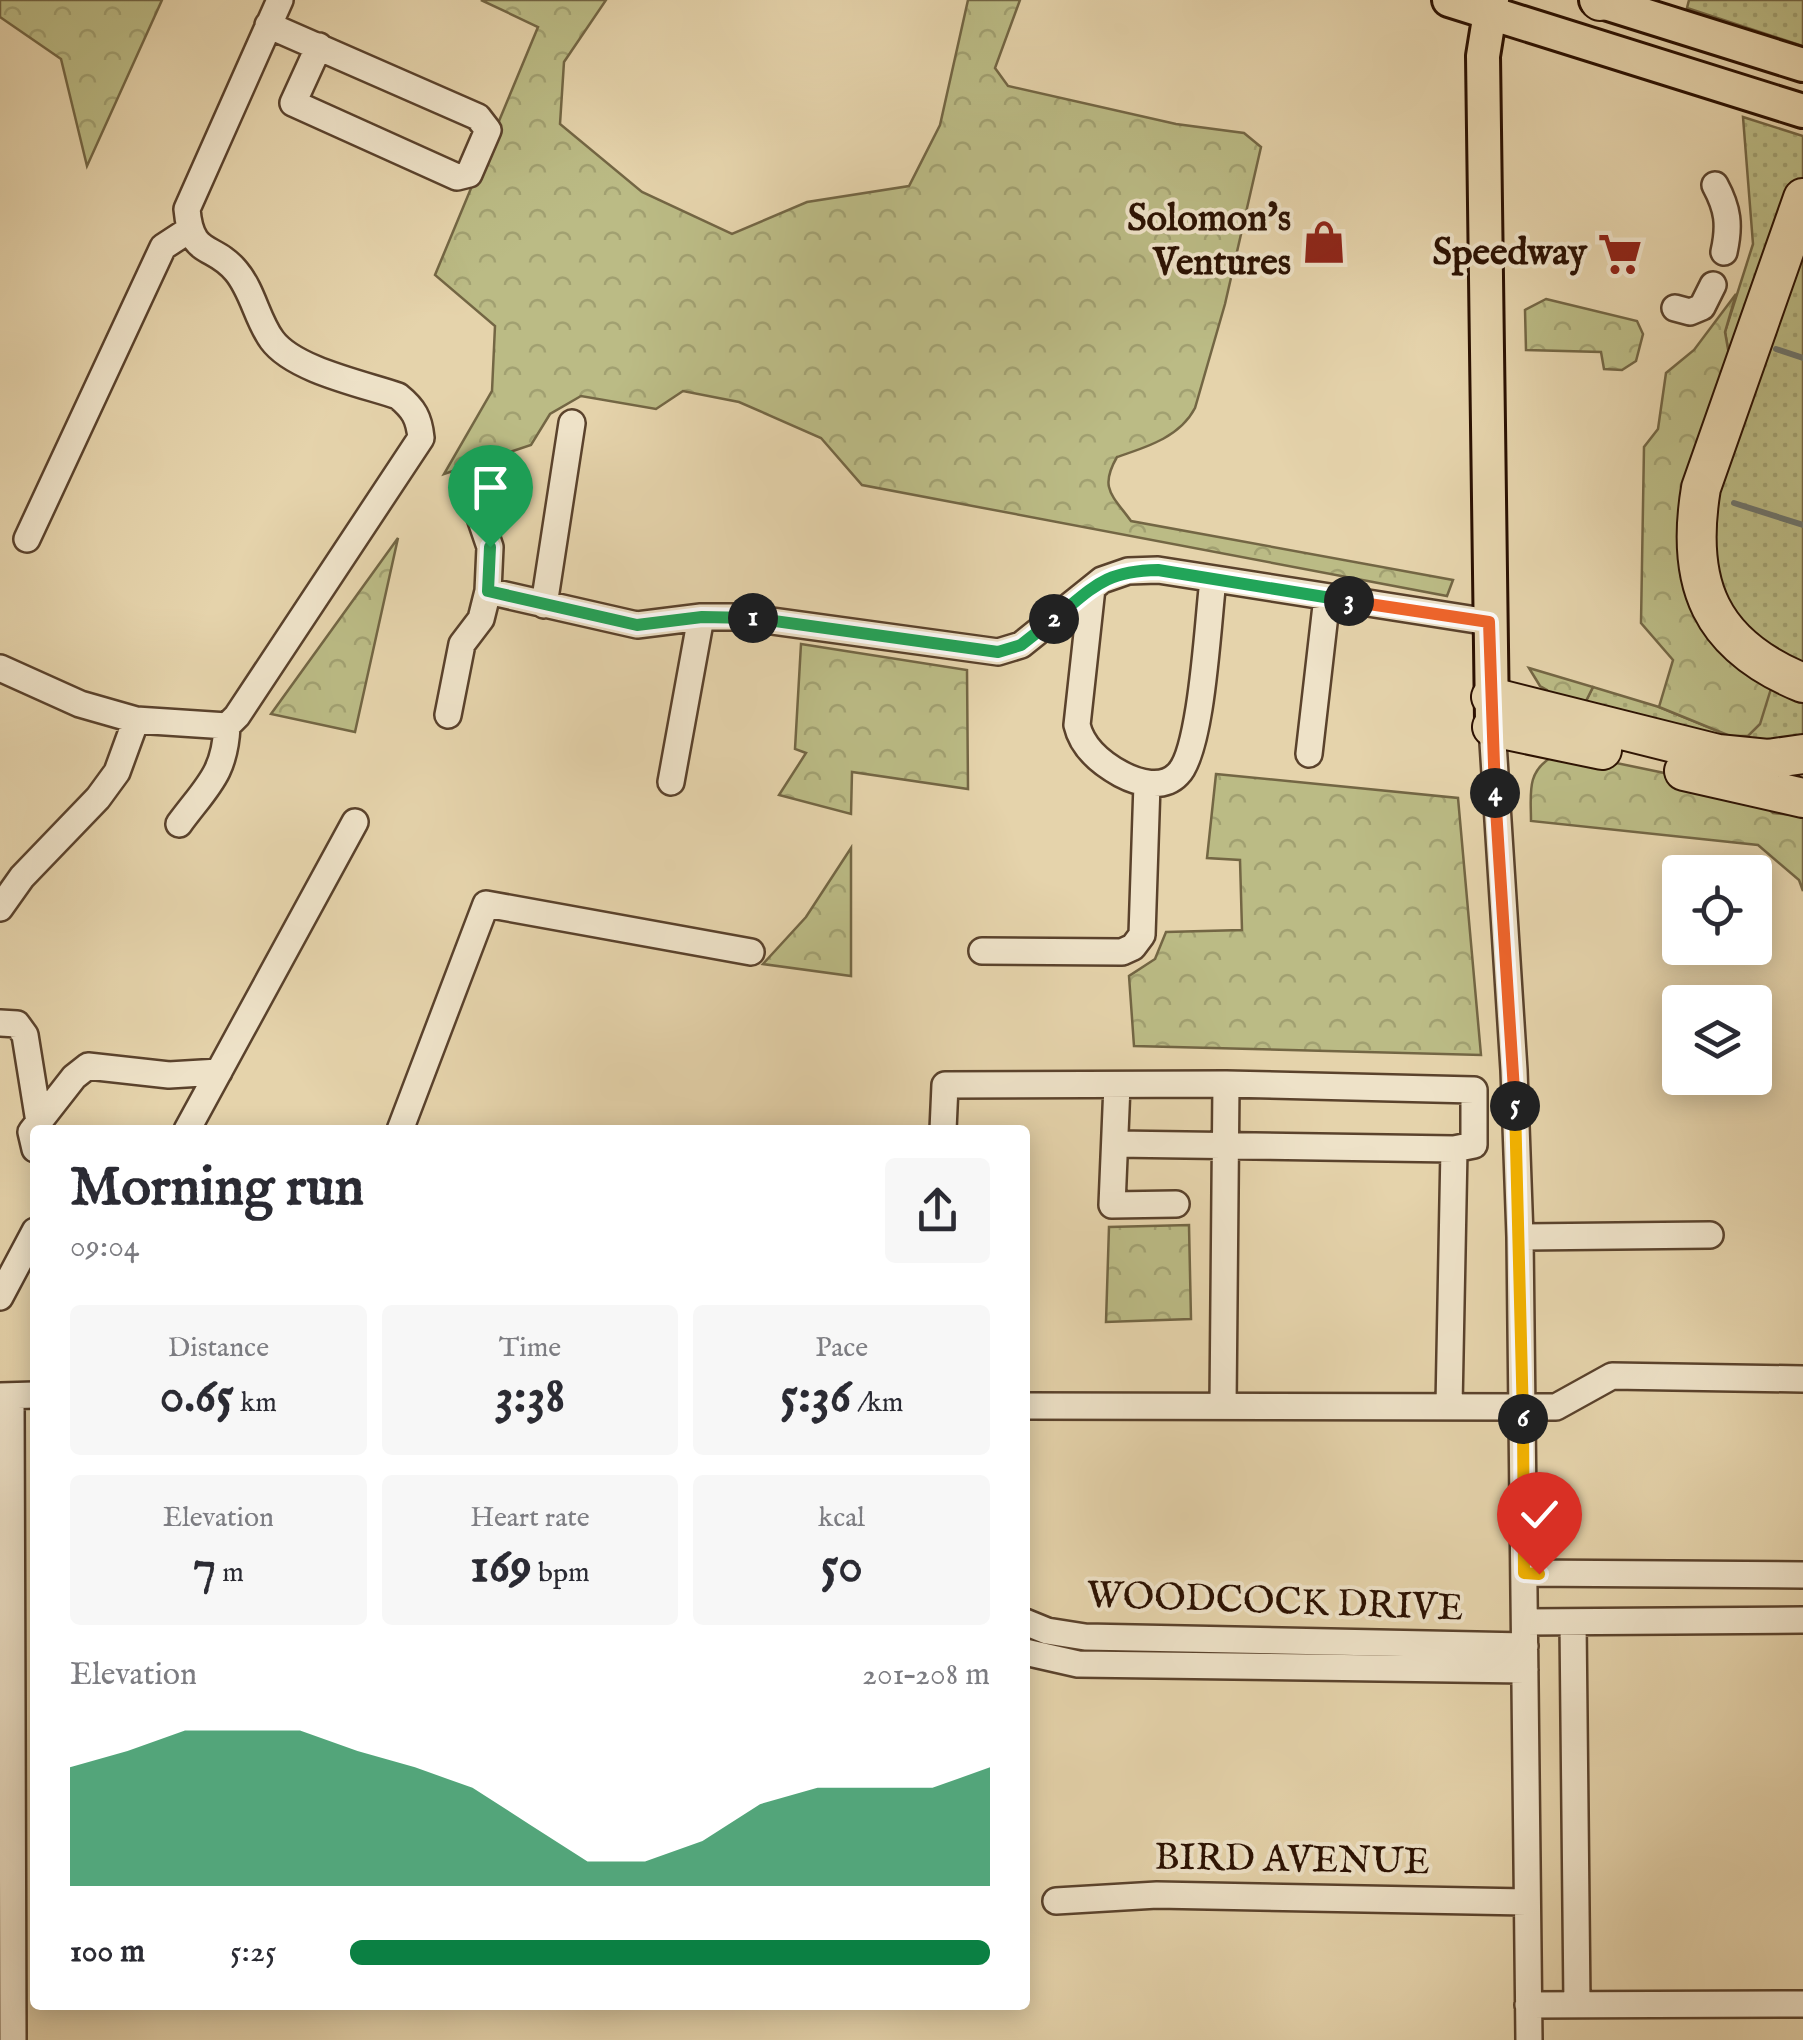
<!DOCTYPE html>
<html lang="en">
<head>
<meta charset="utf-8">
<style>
  body { margin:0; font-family:"IM FELL English",serif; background:#f7f7f7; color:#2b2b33; height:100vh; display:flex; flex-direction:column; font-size:38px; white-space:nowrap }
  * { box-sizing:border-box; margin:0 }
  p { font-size:32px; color:#7c7c81 }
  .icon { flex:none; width:55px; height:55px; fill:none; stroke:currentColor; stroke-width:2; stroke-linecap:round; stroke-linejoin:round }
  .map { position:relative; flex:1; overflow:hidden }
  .details { position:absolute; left:30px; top:1125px; width:1000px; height:885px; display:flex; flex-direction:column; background:#fff; border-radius:10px; box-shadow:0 5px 25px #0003 }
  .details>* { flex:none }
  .fabs { position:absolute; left:1662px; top:855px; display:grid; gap:20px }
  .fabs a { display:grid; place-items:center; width:110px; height:110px; border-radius:10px; background:#fff; box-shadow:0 5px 25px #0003; font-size:50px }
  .pin { position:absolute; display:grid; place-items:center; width:85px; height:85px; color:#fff; margin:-102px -42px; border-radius:50% 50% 50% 0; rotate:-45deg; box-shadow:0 0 10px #0007 }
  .pin .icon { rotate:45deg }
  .km { position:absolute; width:50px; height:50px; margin:-25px; border-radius:50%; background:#222; color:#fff; font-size:28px; line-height:50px; text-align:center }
  .round { display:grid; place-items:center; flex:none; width:105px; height:105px; border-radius:10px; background:#f7f7f7 }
  .head { display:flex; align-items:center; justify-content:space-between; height:170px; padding:0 40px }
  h1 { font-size:55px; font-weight:700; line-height:75px }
  .figures { display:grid; grid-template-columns:repeat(3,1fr); gap:15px; height:170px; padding:10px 40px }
  .figures div { display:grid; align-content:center; border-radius:10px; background:#f7f7f7; text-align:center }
  .figures b { font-size:50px; font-weight:700 }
  .figures small { font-size:28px; font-weight:400 }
  .figures p { font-size:28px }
  .chart { height:280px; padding:20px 40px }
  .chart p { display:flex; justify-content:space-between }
  .chart svg { width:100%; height:180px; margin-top:10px; fill:#0b8043; opacity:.7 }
  ul { padding:0 40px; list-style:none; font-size:32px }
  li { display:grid; grid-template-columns:160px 120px 1fr; align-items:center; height:75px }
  li i { height:25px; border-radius:12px; background:#0b8043 }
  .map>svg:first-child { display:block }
</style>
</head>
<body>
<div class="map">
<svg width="1803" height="2040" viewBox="0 0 1803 2040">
  <defs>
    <pattern id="grass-dots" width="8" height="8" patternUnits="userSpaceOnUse" patternTransform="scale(2.5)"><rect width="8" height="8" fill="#bbbb85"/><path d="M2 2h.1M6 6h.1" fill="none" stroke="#a1a071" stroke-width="1.8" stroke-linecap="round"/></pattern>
    <pattern id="forest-crowns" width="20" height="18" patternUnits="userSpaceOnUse" patternTransform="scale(2.5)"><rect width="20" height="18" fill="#bbbb85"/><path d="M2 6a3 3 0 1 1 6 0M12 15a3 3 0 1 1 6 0" fill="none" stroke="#a1a071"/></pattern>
  </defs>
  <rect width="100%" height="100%" fill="#e5d3ab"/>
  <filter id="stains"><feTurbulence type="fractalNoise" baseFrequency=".002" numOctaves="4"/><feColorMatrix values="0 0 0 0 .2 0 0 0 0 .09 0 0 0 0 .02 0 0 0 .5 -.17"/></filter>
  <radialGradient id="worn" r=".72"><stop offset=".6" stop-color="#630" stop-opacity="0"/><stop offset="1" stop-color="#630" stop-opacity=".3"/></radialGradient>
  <path fill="url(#grass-dots)" stroke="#736644" stroke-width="2.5" d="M1689,0H1803V46L1687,8Z
    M1743,117L1803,136V178L1791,194L1731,366L1725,332L1753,244Z
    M1803,228V671L1791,668L1717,598L1709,496Z
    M1774,679L1803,693V742L1741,746L1583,707L1593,687L1659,707L1730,736Z"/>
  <path fill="url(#forest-crowns)" stroke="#736644" stroke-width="2.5" d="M0,0H162L87,166L61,59L0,17Z
    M481,0H606L564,62L560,124L642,192L732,234L807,202L909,186L940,125L968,0H1020L995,68L1008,86L1176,124L1244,133L1261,147L1225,304L1195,408C1180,437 1147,447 1117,457C1099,488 1112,495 1131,521L1453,580L1447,596L862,485L821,438L739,402L683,391L656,409L581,396L550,414L531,445L444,474L492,391L495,326L435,275L538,27Z
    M1736,294L1725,332L1731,366L1686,536L1774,679L1760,724L1748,736H1730L1659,707L1673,660L1641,623L1644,447L1658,429L1666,373L1694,350Z
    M1546,299L1637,321L1643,334L1636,361L1622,370L1604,369L1601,352L1526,350L1525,310Z
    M398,538L355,732L271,714Z
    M801,644L967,670L968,789L852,772L851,814L779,795L806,753L795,749Z
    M1529,668L1593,687L1583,707L1549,699L1547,690L1540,686Z
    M1552,757L1597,759L1679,776L1756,798L1773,813L1803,816V891L1799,880L1758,845L1531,821C1531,794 1526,772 1552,757Z
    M1216,774L1458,798L1481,1055L1134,1046L1129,976L1155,959L1166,932L1242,930L1240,860L1207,858Z
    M851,848V976L763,964L806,917Z
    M1189,1225L1191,1319L1106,1322L1109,1227Z"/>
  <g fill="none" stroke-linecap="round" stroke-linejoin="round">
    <path stroke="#6d746c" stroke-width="6" d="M1776,349L1803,358
      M1734,503L1803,525"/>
    <g stroke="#5a422c" stroke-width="30">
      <path id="minor" d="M268,25L478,117L488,130L469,174L457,177L293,103L319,46
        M1715,185C1728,209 1730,225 1724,252
        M1675,308L1690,312L1702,307L1713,285
        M27,539L163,247L189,230
        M1092,588L1077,725C1082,747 1101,763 1121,774C1138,783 1163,790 1178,774C1202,751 1208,619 1213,580
        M488,591L637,625L701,617H742L998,652L1021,645L1102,580L1128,571L1158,570L1489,622
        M544,605L572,423
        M0,668L80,704L136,720
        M448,715L462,644L481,619L488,591L490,547L477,509
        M1492,727L1514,1070L1520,1237L1529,2040
        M1309,754L1327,597
        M671,782L701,617
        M179,824C207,786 225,774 227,726
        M0,908L22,877L98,798L117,772L136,720L227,726L237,716L421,438C419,418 414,409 398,396C363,384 294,370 272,340C257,320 253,291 236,271C213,243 191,258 187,209L280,0
        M982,951L1122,952L1133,947L1142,935L1147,784
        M0,1023L17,1024L25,1035L39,1122
        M1117,1085L1112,1205L1176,1204
        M187,1130L355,822
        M400,1130L486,904L751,952
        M943,1130L945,1085L1226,1084L1474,1090V1145L1454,1149
        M1116,1144L1454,1149L1449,1406
        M35,1149L31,1132L74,1077L88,1066L169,1075L219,1072
        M1520,1237L1710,1235
        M0,1297L35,1231
        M0,1396L35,1395
        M11,1396L13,2040
        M1025,1406L1556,1407L1612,1376L1803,1379
        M1223,1406L1226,1084
        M1524,1573L1803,1575
        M1025,1622L1047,1631L1085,1637L1525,1646
        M1525,1622L1803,1620
        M1573,1622L1577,2004
        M1025,1652L1078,1664L1525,1670
        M1056,1901L1157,1895L1527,1902
        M1528,2005L1803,2004"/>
    </g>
    <g stroke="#2b1102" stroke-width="38">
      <path id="major" d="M1449,0L1803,111
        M1596,0L1803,65
        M1492,720L1483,56L1492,0"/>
    </g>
    <g stroke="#2b1102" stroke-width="42">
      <path id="highway" d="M1600,1L1608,0
        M1803,198L1701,488C1685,584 1710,645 1803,683
        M1491,697L1718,754L1768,759L1803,754
        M1492,727L1602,750
        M1684,771L1803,798"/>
    </g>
    <use href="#minor" stroke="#eee2c8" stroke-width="25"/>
    <use href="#major" stroke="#e5d3ab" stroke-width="32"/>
    <use href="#highway" stroke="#e5d3ab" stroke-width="38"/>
  </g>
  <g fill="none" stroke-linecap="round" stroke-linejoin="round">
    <g stroke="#fff" stroke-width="20">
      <path id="split-1" d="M490,547L488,591L637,625L702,617L753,618"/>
    </g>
    <g stroke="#fff" stroke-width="20">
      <path id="split-2" d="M753,618L998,652L1021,645L1054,619"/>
    </g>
    <g stroke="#fff" stroke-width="20">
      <path id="split-3" d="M1054,619C1094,587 1104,571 1158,570L1349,601"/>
    </g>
    <g stroke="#fff" stroke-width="20">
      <path id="split-4" d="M1349,601L1489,622L1495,793"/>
    </g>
    <g stroke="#fff" stroke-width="20">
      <path id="split-5" d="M1495,793L1515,1106"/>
    </g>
    <g stroke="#fff" stroke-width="20">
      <path id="split-6" d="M1515,1106L1523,1419"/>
    </g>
    <g stroke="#fff" stroke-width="20">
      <path id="split-7" d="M1523,1419L1524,1573L1539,1574"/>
    </g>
    <use href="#split-1" stroke="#22a559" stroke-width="12"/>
    <use href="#split-2" stroke="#22a559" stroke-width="12"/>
    <use href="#split-3" stroke="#22a559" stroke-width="12"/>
    <use href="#split-4" stroke="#f0652b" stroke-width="12"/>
    <use href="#split-5" stroke="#f0652b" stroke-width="12"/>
    <use href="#split-6" stroke="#f5b400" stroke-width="12"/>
    <use href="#split-7" stroke="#f5b400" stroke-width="12"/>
  </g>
  <defs>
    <g id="shop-bare" transform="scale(3.45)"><path d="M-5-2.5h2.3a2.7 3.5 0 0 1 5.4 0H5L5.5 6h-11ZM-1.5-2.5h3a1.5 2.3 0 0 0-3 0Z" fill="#8f2418" stroke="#eee2c8" stroke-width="2.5" paint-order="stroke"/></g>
    <g id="supermarket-bare" transform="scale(3.45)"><path d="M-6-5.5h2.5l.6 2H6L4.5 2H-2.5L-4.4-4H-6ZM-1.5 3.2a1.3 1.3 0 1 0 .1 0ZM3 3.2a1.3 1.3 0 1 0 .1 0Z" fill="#8f2418" stroke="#eee2c8" stroke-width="2.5" paint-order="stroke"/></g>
  </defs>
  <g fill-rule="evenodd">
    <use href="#shop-bare" x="1324" y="242"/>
    <use href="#supermarket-bare" x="1620" y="254"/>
  </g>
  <g text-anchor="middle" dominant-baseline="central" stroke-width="8" stroke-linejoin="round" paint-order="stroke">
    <g font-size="38" font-weight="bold" fill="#2b1102" stroke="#eee2c8" text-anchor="end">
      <text x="1291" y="220">Solomon's<tspan x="1291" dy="44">Ventures</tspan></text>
      <text x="1587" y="254">Speedway</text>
    </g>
    <g font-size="38" fill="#2b1102" stroke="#eee2c8">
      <text transform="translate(1275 1603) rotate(2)">WOODCOCK DRIVE</text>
      <text transform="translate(1292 1861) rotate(1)">BIRD AVENUE</text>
    </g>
  </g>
  <rect width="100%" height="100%" filter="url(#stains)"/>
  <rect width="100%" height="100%" fill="url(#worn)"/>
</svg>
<div class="fabs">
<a><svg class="icon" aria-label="locate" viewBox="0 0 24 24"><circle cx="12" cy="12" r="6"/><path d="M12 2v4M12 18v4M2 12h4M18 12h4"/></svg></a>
<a><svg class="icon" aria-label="layers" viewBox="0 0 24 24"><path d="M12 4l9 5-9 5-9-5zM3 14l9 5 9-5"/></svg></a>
</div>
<div class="pin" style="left:490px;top:547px;background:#1e9e55"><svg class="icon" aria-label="arrive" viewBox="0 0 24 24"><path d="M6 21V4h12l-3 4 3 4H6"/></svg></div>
<div class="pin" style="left:1539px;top:1574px;background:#d93025"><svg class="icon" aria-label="check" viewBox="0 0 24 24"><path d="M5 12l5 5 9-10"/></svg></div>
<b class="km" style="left:753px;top:618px">1</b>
<b class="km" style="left:1054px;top:619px">2</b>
<b class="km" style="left:1349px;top:601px">3</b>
<b class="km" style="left:1495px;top:793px">4</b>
<b class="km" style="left:1515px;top:1106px">5</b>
<b class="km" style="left:1523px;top:1419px">6</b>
<section class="details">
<div class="head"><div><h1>Morning run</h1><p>09:04</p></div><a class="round"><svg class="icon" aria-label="share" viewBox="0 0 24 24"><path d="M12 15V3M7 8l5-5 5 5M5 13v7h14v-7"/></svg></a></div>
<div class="figures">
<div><p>Distance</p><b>0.65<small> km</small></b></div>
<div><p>Time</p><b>3:38</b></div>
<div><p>Pace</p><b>5:36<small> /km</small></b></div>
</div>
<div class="figures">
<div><p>Elevation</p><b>7<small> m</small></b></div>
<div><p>Heart rate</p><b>169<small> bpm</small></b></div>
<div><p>kcal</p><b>50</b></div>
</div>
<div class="chart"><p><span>Elevation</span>201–208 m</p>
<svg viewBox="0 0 160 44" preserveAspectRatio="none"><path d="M0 44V15L10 11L20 6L30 6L40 6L50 11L60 15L70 20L80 29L90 38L100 38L110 33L120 24L130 20L140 20L150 20L160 15V44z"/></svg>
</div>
<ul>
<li><b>100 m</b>5:25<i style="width:100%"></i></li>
</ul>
</section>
</div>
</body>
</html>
